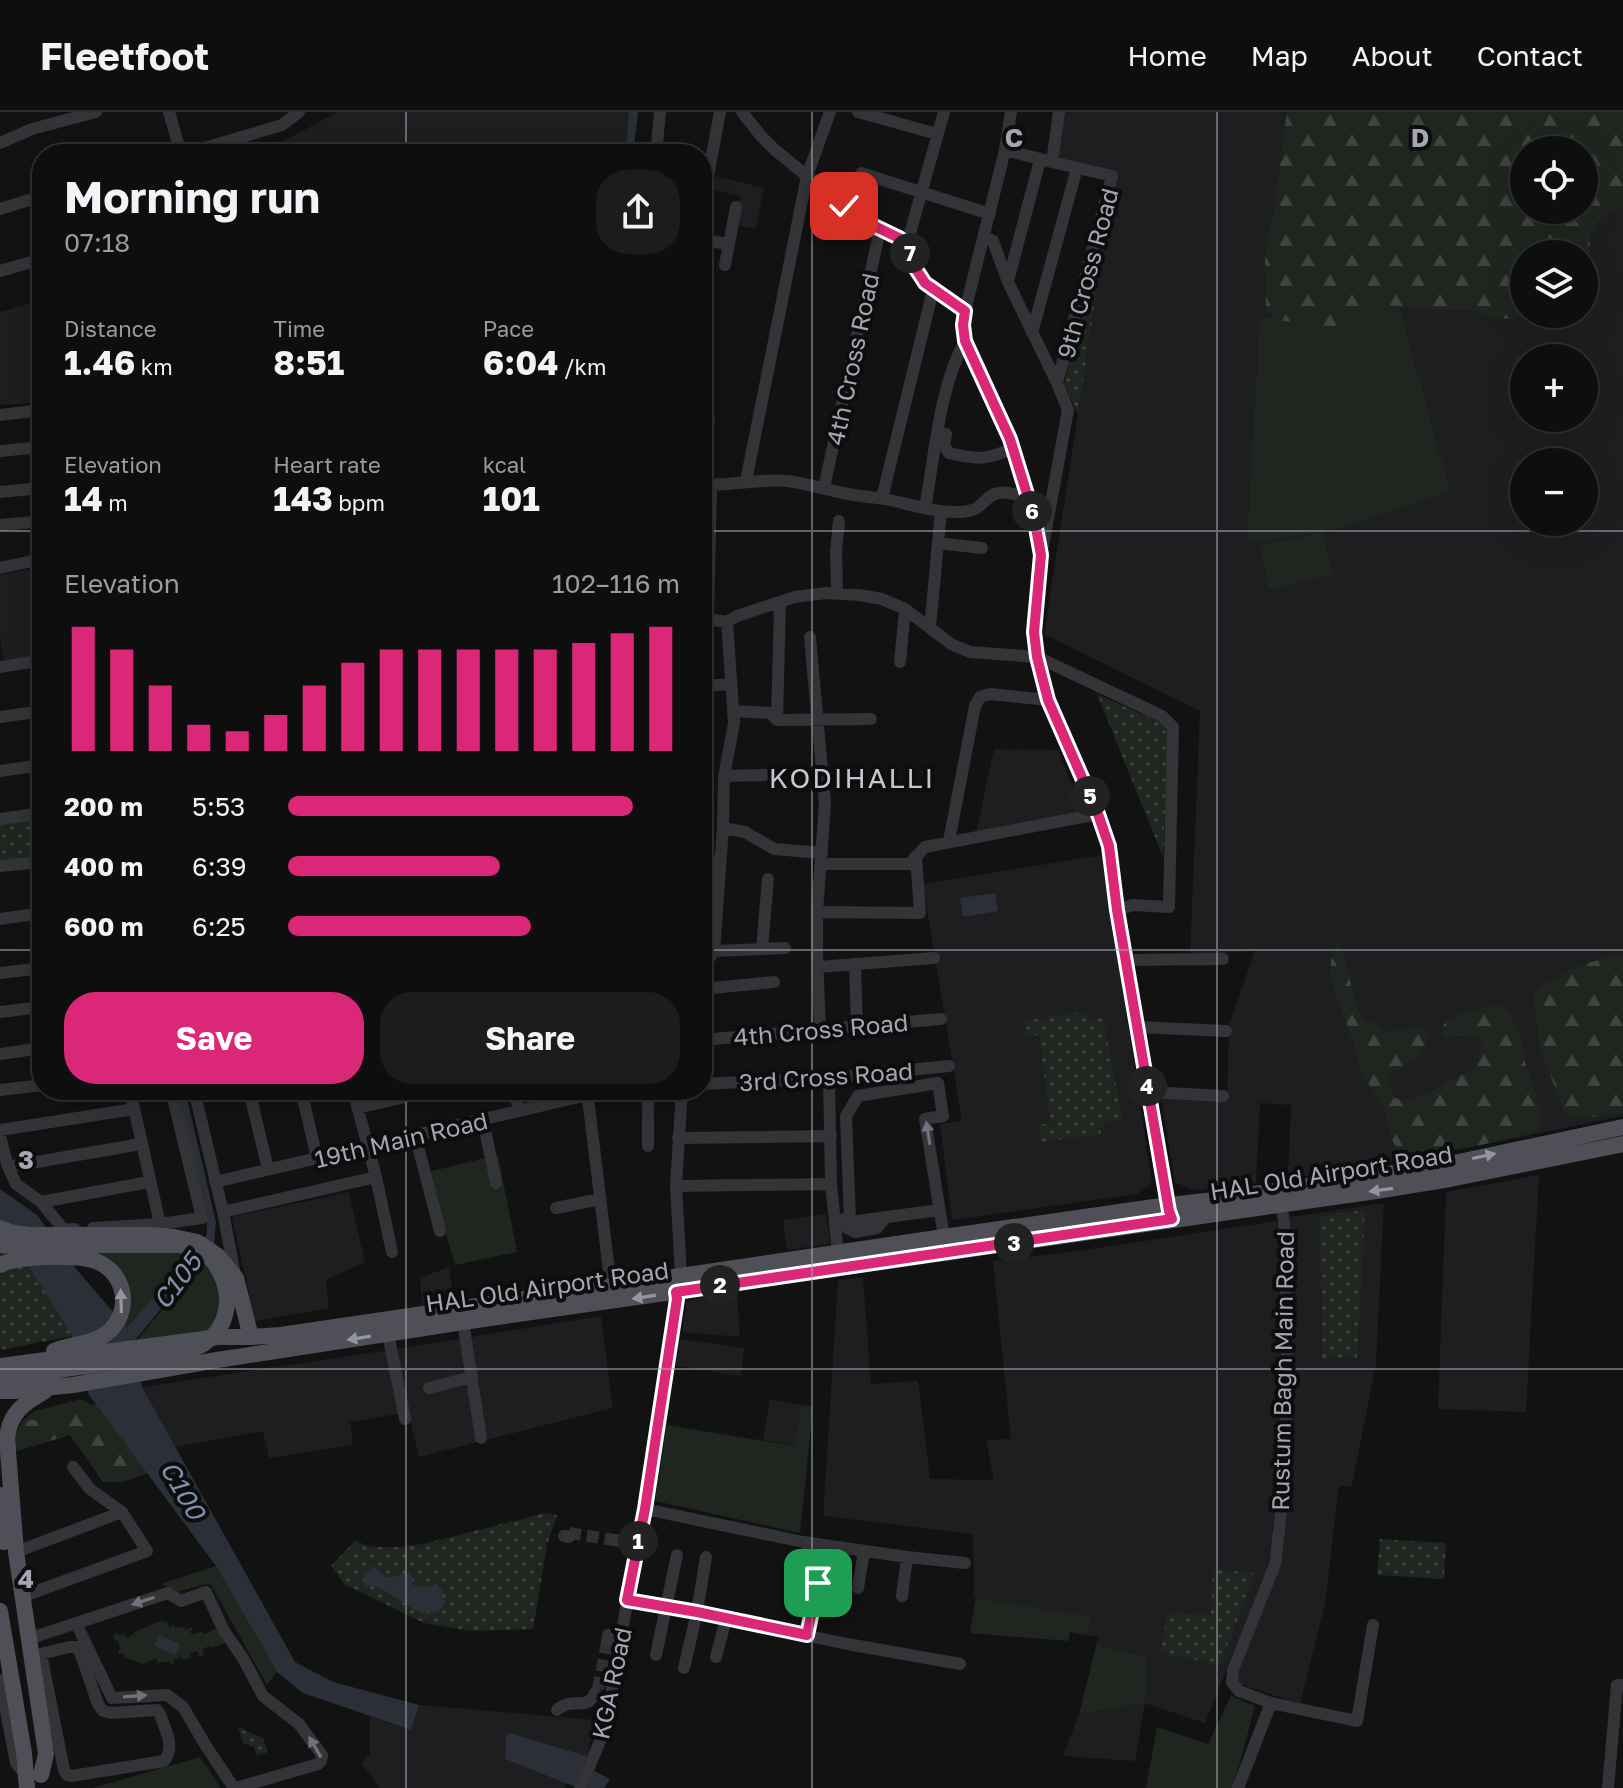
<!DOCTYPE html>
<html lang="en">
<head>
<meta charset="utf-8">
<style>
  body { margin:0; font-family:"Golos Text",sans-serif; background:#1c1c1c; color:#f1f3f6; height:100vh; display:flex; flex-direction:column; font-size:30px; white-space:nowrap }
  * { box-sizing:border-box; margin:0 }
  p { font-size:26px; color:#9b9c9e }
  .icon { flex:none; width:44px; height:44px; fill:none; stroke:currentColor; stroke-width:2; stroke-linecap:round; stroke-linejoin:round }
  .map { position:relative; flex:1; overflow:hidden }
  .details { position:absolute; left:32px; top:32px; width:680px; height:956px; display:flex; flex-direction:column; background:#0e0e0e; border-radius:32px; box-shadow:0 8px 32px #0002,0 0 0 2px #2e2e2e }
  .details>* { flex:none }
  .tools { position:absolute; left:1510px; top:24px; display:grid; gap:16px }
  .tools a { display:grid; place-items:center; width:88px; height:88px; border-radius:50%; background:#0e0e0e; box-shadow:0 8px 32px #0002,0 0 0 2px #2e2e2e; font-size:40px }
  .pin { position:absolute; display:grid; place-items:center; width:68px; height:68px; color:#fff; margin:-34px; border-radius:16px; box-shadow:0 4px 12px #0006 }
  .km { position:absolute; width:40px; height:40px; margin:-20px; border-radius:50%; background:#222; color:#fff; font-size:22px; line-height:40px; text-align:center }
  .round { display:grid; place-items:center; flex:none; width:84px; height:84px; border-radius:32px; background:#1c1c1c }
  .summary { display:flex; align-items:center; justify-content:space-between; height:136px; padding:0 32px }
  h1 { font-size:44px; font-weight:700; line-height:60px }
  .stats { display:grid; grid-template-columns:repeat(3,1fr); gap:12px; height:136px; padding:8px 32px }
  .stats div { display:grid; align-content:center }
  .stats b { font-size:34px; font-weight:700 }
  .stats small { font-size:22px; font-weight:400 }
  .stats p { font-size:22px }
  .chart { height:224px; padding:16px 32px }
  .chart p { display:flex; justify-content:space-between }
  .chart svg { width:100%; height:144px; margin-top:8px; stroke:#db2777; stroke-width:6 }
  .primary-button { display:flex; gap:16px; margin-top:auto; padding:16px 32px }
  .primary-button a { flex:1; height:92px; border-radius:32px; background:#db2777; color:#fff; font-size:32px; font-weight:700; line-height:92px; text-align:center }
  .primary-button a+a { background:#1c1c1c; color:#f1f3f6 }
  ul { padding:0 32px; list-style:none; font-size:26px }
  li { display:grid; grid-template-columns:128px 96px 1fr; align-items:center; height:60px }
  li i { height:20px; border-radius:10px; background:#db2777 }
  header { display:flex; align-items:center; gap:48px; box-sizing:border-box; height:112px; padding:0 40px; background:#0e0e0e; border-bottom:2px solid #2e2e2e }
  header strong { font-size:38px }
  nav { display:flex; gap:44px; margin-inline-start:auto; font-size:28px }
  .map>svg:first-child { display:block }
</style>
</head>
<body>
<header>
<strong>Fleetfoot</strong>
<nav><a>Home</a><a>Map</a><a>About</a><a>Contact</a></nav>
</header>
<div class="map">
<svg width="1623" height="1676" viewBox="0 0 1623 1676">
  <defs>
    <pattern id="forest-firs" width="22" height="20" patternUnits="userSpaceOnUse" patternTransform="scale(2)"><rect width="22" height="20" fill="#1f2620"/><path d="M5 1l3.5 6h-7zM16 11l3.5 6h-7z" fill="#3d433e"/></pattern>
    <pattern id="park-dots" width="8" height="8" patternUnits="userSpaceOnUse" patternTransform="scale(2)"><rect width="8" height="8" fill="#1f2620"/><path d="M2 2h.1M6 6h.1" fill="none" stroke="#3d433e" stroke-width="1.8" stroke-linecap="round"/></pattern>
  </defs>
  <rect width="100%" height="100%" fill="#121213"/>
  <path fill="#1e1e20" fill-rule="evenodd" d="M338,0H629L625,42H259Z
    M1064,0H1623V1004L1457,1038L1288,1067L1291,993L1260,991L1256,1071L1193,1078L1175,1070L1161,987L1227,989L1229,913L1255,839L1190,843L1200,599L1044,522L1105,127L1100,126L1117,62L1058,45ZM1524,38H1584V98H1524ZM1524,142H1584V202H1524ZM1524,246H1584V306H1524ZM1524,350H1584V410H1524Z
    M714,64L764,76L756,117L735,113L741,84L712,78Z
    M42,188V290L0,293V200Z
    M42,455V542L4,548L0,525V463Z
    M994,637L1058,638L1083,701L976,721Z
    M1102,743L1152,1071L1137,1082L952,1108L940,1012L962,1009L923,772Z
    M1539,1063L1526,1300L1438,1297L1446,1080Z
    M349,1080L365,1150L326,1168L329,1196L255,1209L232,1105Z
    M1384,1091L1376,1252L1352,1374H1339L1325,1492L1300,1592L1237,1571L1239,1560L1280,1453L1291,1367L1293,1251L1290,1105Z
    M826,1102L830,1132L787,1138L783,1108Z
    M1277,1109L1281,1250L1279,1365L1268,1452L1226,1559L1205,1611L1145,1591L1135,1649L1063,1644L1079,1602L1144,1591L1146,1544L1096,1534L1098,1525L1087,1523L1090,1505L974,1486L973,1422L823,1404L838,1168L863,1165L871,1272L918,1269L930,1367L994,1368L986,1328L1011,1327L993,1149L1071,1140Z
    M449,1155L454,1189L422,1193L420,1166Z
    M737,1181L740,1225L682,1220L687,1188Z
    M601,1204L613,1296L419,1345L408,1300L350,1310L353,1333L269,1346L263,1319L175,1335L142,1275L396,1237Z
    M680,1227L744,1236L741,1264L676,1254Z
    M770,1287L802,1293L795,1334L763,1328Z
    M419,1593L595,1608L587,1644L510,1621L506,1623L505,1647L566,1671L565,1676H380L361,1651L370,1642V1605L411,1618Z"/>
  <path fill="#1f2620" d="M1394,176L1450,380L1338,416L1247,431L1260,208Z
    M1323,420L1333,463L1269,477L1260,434Z
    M498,1043L517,1140L455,1153L428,1060Z
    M89,1140H181L186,1148L127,1217L122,1212L130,1194Z
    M206,1145L230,1184L231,1215L137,1228Z
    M81,1287L90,1292L97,1293L54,1306L22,1309L35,1299Z
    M802,1293L813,1295L800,1421L655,1389L667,1313L794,1334Z
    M216,1454L277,1560L267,1573L211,1473L206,1472L177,1480L161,1472Z
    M976,1486L1091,1505L1087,1523L1070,1520L1068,1529L970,1521Z
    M163,1508L164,1510L167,1509L169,1515L174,1513L175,1516L183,1515L185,1518L192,1515L193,1518L190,1519L192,1523L202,1519L204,1522L216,1517L230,1529L212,1536L210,1534L202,1537L204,1543L200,1545L197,1539L190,1542L191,1545L183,1548L181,1545L173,1548L174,1552L171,1553L169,1549L158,1551L156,1546L143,1552L127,1546L126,1548L123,1541L119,1542L118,1538L121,1536L117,1528L114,1529L113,1523L117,1521L119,1523L124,1522L126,1526L134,1522V1520Z
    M1096,1534L1146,1544L1145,1591L1079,1602Z
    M1231,1584L1255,1594L1233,1676H1146L1157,1615L1208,1632Z
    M200,1645L221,1676H93Z"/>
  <path fill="url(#forest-firs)" fill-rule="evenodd" d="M1287,0H1623V94C1606,102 1590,110 1590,130C1589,143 1591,143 1584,154V142H1524V202H1532L1509,207L1492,205L1474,198H1438L1387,193L1370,200L1356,213L1339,216L1283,209L1266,198L1265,142L1275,91ZM1524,38H1584V98H1524Z
    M1336,834L1342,840L1359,901L1365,907L1374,911C1388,930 1407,909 1428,919C1427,959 1398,945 1387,971L1395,986C1417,993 1436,976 1454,966C1460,963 1467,961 1472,957C1478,952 1480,941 1482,934L1479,926L1470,923L1444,925L1441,917L1446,909L1463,901L1491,894H1500L1508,898L1520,924L1525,950L1531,966L1543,1011L1537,1020C1508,1026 1430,1048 1405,1039C1384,1032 1391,1008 1383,992C1378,981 1367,973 1363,962C1357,949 1355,934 1350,921C1341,893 1321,863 1336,834Z
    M1623,842V1001L1574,1007L1565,1002L1540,936L1533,881C1564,858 1586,850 1623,842Z
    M97,1293L148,1361L123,1370H103L70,1323L14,1340L13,1328L22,1309L54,1306Z"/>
  <path fill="url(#park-dots)" d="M1100,126L1105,127L1078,302L1064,272Z
    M1097,582L1158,609L1166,616L1168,626L1163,745Z
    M42,705V748L0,750V710Z
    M1081,900L1093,907L1103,905L1123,1011L1117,1007L1107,1009L1100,1017L1101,1022L1041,1030L1038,1013L1051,1011L1039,923L1026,925L1024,909Z
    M1365,1098L1357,1246L1322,1247L1320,1104Z
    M0,1139H4L30,1155L72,1224L0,1238Z
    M545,1401L557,1403L547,1433L533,1517L471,1519L424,1511L344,1472L331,1454L355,1429L372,1435H398L423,1432Z
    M1380,1427L1446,1431L1444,1467L1377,1463Z
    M1213,1457L1255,1461L1220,1553L1160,1541L1168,1501L1211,1503Z
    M238,1615L263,1626L268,1640L257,1644L254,1635L243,1631Z"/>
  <path fill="#2b3038" d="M629,0H638L633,42H625Z
    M995,781L998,799L963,805L960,786Z
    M174,978H185L216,1110L214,1133L135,1228L142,1275L295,1550L333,1570L419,1593L411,1618L303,1581L277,1560L216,1454L89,1283L72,1224L30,1156L4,1140L0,1139V1077L37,1103L77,1158L127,1216L203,1128L207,1122V1113Z
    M373,1454L388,1466L410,1460L413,1473L424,1475L437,1472L442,1479L445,1491L437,1500L420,1501L382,1477L365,1473L363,1464Z
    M159,1523L180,1532L175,1543L154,1534Z
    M510,1621L587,1644L583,1653L610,1667L604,1676H578L505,1647L506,1623Z"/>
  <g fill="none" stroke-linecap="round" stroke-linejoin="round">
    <path stroke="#2f3033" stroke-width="12" stroke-dasharray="12 6" stroke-linecap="butt" d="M569,1421L614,1428
      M598,1577L607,1530"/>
    <path stroke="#333338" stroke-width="12" d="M169,0L181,42
      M742,0L761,24L775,38L844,94L868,111L899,126L907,132L912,151L925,171L965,199
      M858,0L937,22
      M1011,0L1005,38L965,199L963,213L965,229L1010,327L1034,405L1041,443L1034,520L1037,545L1048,588L1098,702L1109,734L1117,798L1170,1102
      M0,31L32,17L96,0
      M1005,38L1052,50L1059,0
      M184,42L282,13L299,0
      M656,42L660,0
      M1052,50L1112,64L1057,271
      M861,61L990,102
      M0,97L42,84
      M702,97L720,0
      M984,125L993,129L1008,170L1057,271L1068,298L1043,434
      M702,128L729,132
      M907,132L944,0
      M725,153L736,95
      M0,159L42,147
      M1008,169L1040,48
      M1032,221L1077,56
      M0,303L42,298
      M946,322L944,333L949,341C978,348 986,348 1014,336
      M0,339L42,335
      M702,353L709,308
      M746,369L807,64L830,0
      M702,372C730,375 758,366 788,369C808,372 828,378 848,382C862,385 876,385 890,388C912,393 934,400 957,400C985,401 982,383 999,381C1009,379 1020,384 1029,387
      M824,376L880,117
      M0,380L42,376
      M882,386L933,178
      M925,396C935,342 939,276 965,229
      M2,413L42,409
      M938,431L982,436
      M0,456L42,447
      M837,482L836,439L839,409
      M727,510L737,504L795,485L826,481L859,483L882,487L905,497L951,532L970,540L1037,545L1162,604L1173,615L1169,795L1133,793L1117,798
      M930,516L941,399
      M810,525L825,691L817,800V842L820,918
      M900,550L905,497
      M0,555L42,548
      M702,574L730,572
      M734,599L770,601L777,608L871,607
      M0,605L42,599
      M777,608L780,491
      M0,659L42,653
      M724,664L765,663
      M0,707L42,701
      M723,716L745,720L774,737L822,741
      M949,729L975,594L980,585L990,582L1048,588
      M702,750H716L719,747
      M821,752H909L925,735L1098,702
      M0,754L42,750
      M817,800L920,801L916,744
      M0,807L42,801
      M762,837L768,767
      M714,839L785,836
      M1127,848L1223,847
      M855,852L857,915
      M818,855L934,846
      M702,858L714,839L723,716L724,664L734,611L727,510L708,507L711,373
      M0,861L42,856
      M702,877L774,870
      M0,900L42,895
      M1137,915L1226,919
      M702,928L941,907
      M0,942L42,936
      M829,966L831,1072L838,1141
      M702,972L829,966L949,954
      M0,978L42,973
      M130,978L160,1112
      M194,978L223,1100L235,1163
      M249,978L268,1057
      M301,978L317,1046
      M353,978L376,1065L392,1140
      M516,978L518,999
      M587,978L611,1175
      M1148,980L1223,984
      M357,996L436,978
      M483,1008L496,1071
      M0,1018L134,997
      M415,1023L440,1119
      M0,1024L8,1055L16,1072L41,1090L64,1118L75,1117
      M678,1026L831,1024
      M648,1034V978
      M8,1055L141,1032
      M215,1070L587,983
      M676,1074L831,1072
      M41,1090L149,1070
      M556,1096L600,1087
      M939,1098L850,1110L846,1004L858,984L938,971L943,1004L925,1007L944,1125
      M223,1100L376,1065
      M844,1107L847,1116L855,1120L877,1116L886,1105
      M93,1116L160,1112L202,1106L171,978
      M681,1163L676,1074L682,978
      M463,1210L481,1326
      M388,1222L405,1307
      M429,1276L472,1265
      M645,1397L803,1430L907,1445L965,1451
      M564,1424L569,1425
      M614,1428L638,1432
      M16,1440L122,1400
      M803,1465L808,1431
      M858,1476L864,1439
      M902,1484L907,1445
      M21,1485L147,1439L122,1400L90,1377L73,1355
      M627,1488L697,1500L842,1531L960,1552
      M76,1511L112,1586L167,1583L183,1595L206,1634L234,1676
      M807,1523L818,1471
      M28,1527L168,1481L181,1489L206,1480L223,1517L244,1548L263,1584L299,1612L322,1643L321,1649L318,1652L236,1676
      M607,1530L608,1523L621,1525
      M656,1543L677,1443
      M31,1544L70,1535H76L80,1540L98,1592L103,1599L111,1601L157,1598L160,1602C165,1618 176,1635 164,1649L72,1664L67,1663L64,1658L41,1542
      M716,1545L726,1507
      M684,1556L697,1500L706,1445
      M0,1568L16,1651L26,1664
      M1271,1591L1357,1609L1373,1513
      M557,1598C559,1596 565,1593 568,1592C581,1589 588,1596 595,1581
      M580,1676L601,1627L606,1611L633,1457L645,1397L677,1187L676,1180
      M1238,1676L1271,1591L1239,1579L1232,1570L1233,1558L1275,1452L1285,1366L1287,1251L1284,1110L1281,1091
      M1608,1676L1617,1573H1623"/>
    <path stroke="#4f5057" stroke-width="16" d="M0,1116L13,1121L30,1123H149L174,1125L197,1130L218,1144L236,1166L251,1225
      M0,1153C16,1144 81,1142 98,1150C127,1163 132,1201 107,1221C92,1233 71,1231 54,1239
      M0,1254L218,1225H251L281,1223L944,1125L1154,1095L1214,1088L1383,1063L1454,1051L1623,1015
      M0,1269L72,1256
      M0,1279H14L73,1273L217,1248L463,1210L1376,1079L1450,1067L1623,1032
      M0,1383L4,1430
      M0,1499L24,1641L27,1676
      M41,1663L46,1642L16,1440L7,1327C9,1301 24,1291 45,1279"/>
    <path stroke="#4f5057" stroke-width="16" d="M0,1133H181C191,1136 202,1139 210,1146C216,1151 220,1160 223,1167C232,1189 226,1216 206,1230C202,1234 195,1236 189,1238L72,1256"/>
  </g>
  <defs><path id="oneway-solid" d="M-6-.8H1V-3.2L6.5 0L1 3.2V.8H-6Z" transform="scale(2)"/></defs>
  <g fill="#71737c">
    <use href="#oneway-solid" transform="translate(928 1021) rotate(-99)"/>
    <use href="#oneway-solid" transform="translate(143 1489) rotate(162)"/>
    <use href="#oneway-solid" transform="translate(135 1584) rotate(-4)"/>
    <use href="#oneway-solid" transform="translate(315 1635) rotate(-120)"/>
  </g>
  <g fill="#9396a1">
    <use href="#oneway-solid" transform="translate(1484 1044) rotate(-12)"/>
    <use href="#oneway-solid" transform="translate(1381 1078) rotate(172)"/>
    <use href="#oneway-solid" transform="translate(644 1185) rotate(171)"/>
    <use href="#oneway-solid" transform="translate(121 1189) rotate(-92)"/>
    <use href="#oneway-solid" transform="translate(359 1226) rotate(171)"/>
  </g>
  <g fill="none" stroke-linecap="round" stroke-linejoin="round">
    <g stroke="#fff" stroke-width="16">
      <path id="route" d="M818,1471L807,1523L697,1500L627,1488L645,1397L677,1187L676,1180L1172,1107L1169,1099L1117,798L1109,734L1098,702L1048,588L1037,545L1034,520L1041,443L1034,405L1010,327L965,229L963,213L965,199L925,171L912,151L907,132L899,126L868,111L844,94"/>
    </g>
    <use href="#route" stroke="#db2777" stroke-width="10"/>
  </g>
  <path fill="none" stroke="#a4a7b3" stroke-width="2" stroke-opacity="0.55" d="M406,0V42M812,0V1676M1217,0V1676M0,419H42M702,419H1623M0,838H42M702,838H1623M406,978V1676M0,1257H1623"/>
  <g text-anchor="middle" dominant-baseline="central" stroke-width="8" stroke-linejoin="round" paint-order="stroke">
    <g font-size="24" fill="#a4a7b3" stroke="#0d0d0e">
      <text transform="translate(1087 161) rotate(-75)">9th Cross Road</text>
      <text transform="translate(852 247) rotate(-78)">4th Cross Road</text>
      <text transform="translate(821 917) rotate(-5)">4th Cross Road</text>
      <text transform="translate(826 964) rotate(-4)">3rd Cross Road</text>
      <text transform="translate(401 1027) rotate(-13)">19th Main Road</text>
      <text transform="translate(1331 1060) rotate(-9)">HAL Old Airport Road</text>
      <text transform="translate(547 1174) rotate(-8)">HAL Old Airport Road</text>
      <text transform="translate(1282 1259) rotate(-89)">Rustum Bagh Main Road</text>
      <text transform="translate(611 1571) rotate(-78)">KGA Road</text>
    </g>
    <g font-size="26" font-style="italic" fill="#7e8fab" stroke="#0d0d0e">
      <text transform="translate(177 1169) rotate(-53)">C105</text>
      <text transform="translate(183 1378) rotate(60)">C100</text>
    </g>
    <g font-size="28" letter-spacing="2" fill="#c5c6cf" stroke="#0d0d0e">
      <text x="852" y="665">KODIHALLI</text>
    </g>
  </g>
  <g font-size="26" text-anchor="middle" font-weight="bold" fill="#a4a7b3" stroke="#0d0d0e" stroke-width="8" stroke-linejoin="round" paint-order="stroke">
    <text x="1014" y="35">C</text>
    <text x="1420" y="35">D</text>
    <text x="26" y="1057">3</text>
    <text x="26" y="1476">4</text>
  </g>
</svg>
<div class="tools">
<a><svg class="icon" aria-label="locate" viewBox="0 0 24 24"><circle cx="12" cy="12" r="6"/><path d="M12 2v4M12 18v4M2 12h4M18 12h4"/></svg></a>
<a><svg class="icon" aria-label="layers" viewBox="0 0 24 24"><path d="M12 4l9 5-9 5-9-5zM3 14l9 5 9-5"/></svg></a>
<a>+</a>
<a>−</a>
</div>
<div class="pin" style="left:818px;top:1471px;background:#1e9e55"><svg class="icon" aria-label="arrive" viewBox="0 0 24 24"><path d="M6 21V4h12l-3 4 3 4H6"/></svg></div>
<div class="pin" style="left:844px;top:94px;background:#d93025"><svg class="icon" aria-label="check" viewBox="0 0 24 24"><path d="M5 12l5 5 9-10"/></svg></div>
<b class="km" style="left:638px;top:1429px">1</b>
<b class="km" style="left:720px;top:1173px">2</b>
<b class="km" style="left:1014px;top:1131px">3</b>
<b class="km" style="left:1147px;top:974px">4</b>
<b class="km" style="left:1090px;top:684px">5</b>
<b class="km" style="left:1032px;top:399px">6</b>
<b class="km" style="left:910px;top:141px">7</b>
<section class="details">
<div class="summary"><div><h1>Morning run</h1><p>07:18</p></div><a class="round"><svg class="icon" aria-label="share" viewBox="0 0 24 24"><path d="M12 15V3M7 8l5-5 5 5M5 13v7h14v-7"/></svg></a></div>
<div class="stats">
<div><p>Distance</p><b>1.46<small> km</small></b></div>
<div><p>Time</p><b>8:51</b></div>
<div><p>Pace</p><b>6:04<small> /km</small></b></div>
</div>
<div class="stats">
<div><p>Elevation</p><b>14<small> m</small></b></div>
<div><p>Heart rate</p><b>143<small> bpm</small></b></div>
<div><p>kcal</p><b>101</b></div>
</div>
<div class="chart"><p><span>Elevation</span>102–116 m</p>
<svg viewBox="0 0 160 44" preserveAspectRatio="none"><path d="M5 44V6M15 44V13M25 44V24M35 44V36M45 44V38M55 44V33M65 44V24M75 44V17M85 44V13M95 44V13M105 44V13M115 44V13M125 44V13M135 44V11M145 44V8M155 44V6"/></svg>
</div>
<ul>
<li><b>200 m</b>5:53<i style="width:88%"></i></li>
<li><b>400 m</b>6:39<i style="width:54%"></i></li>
<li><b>600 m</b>6:25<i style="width:62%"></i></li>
</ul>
<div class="primary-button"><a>Save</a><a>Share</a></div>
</section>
</div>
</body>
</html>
